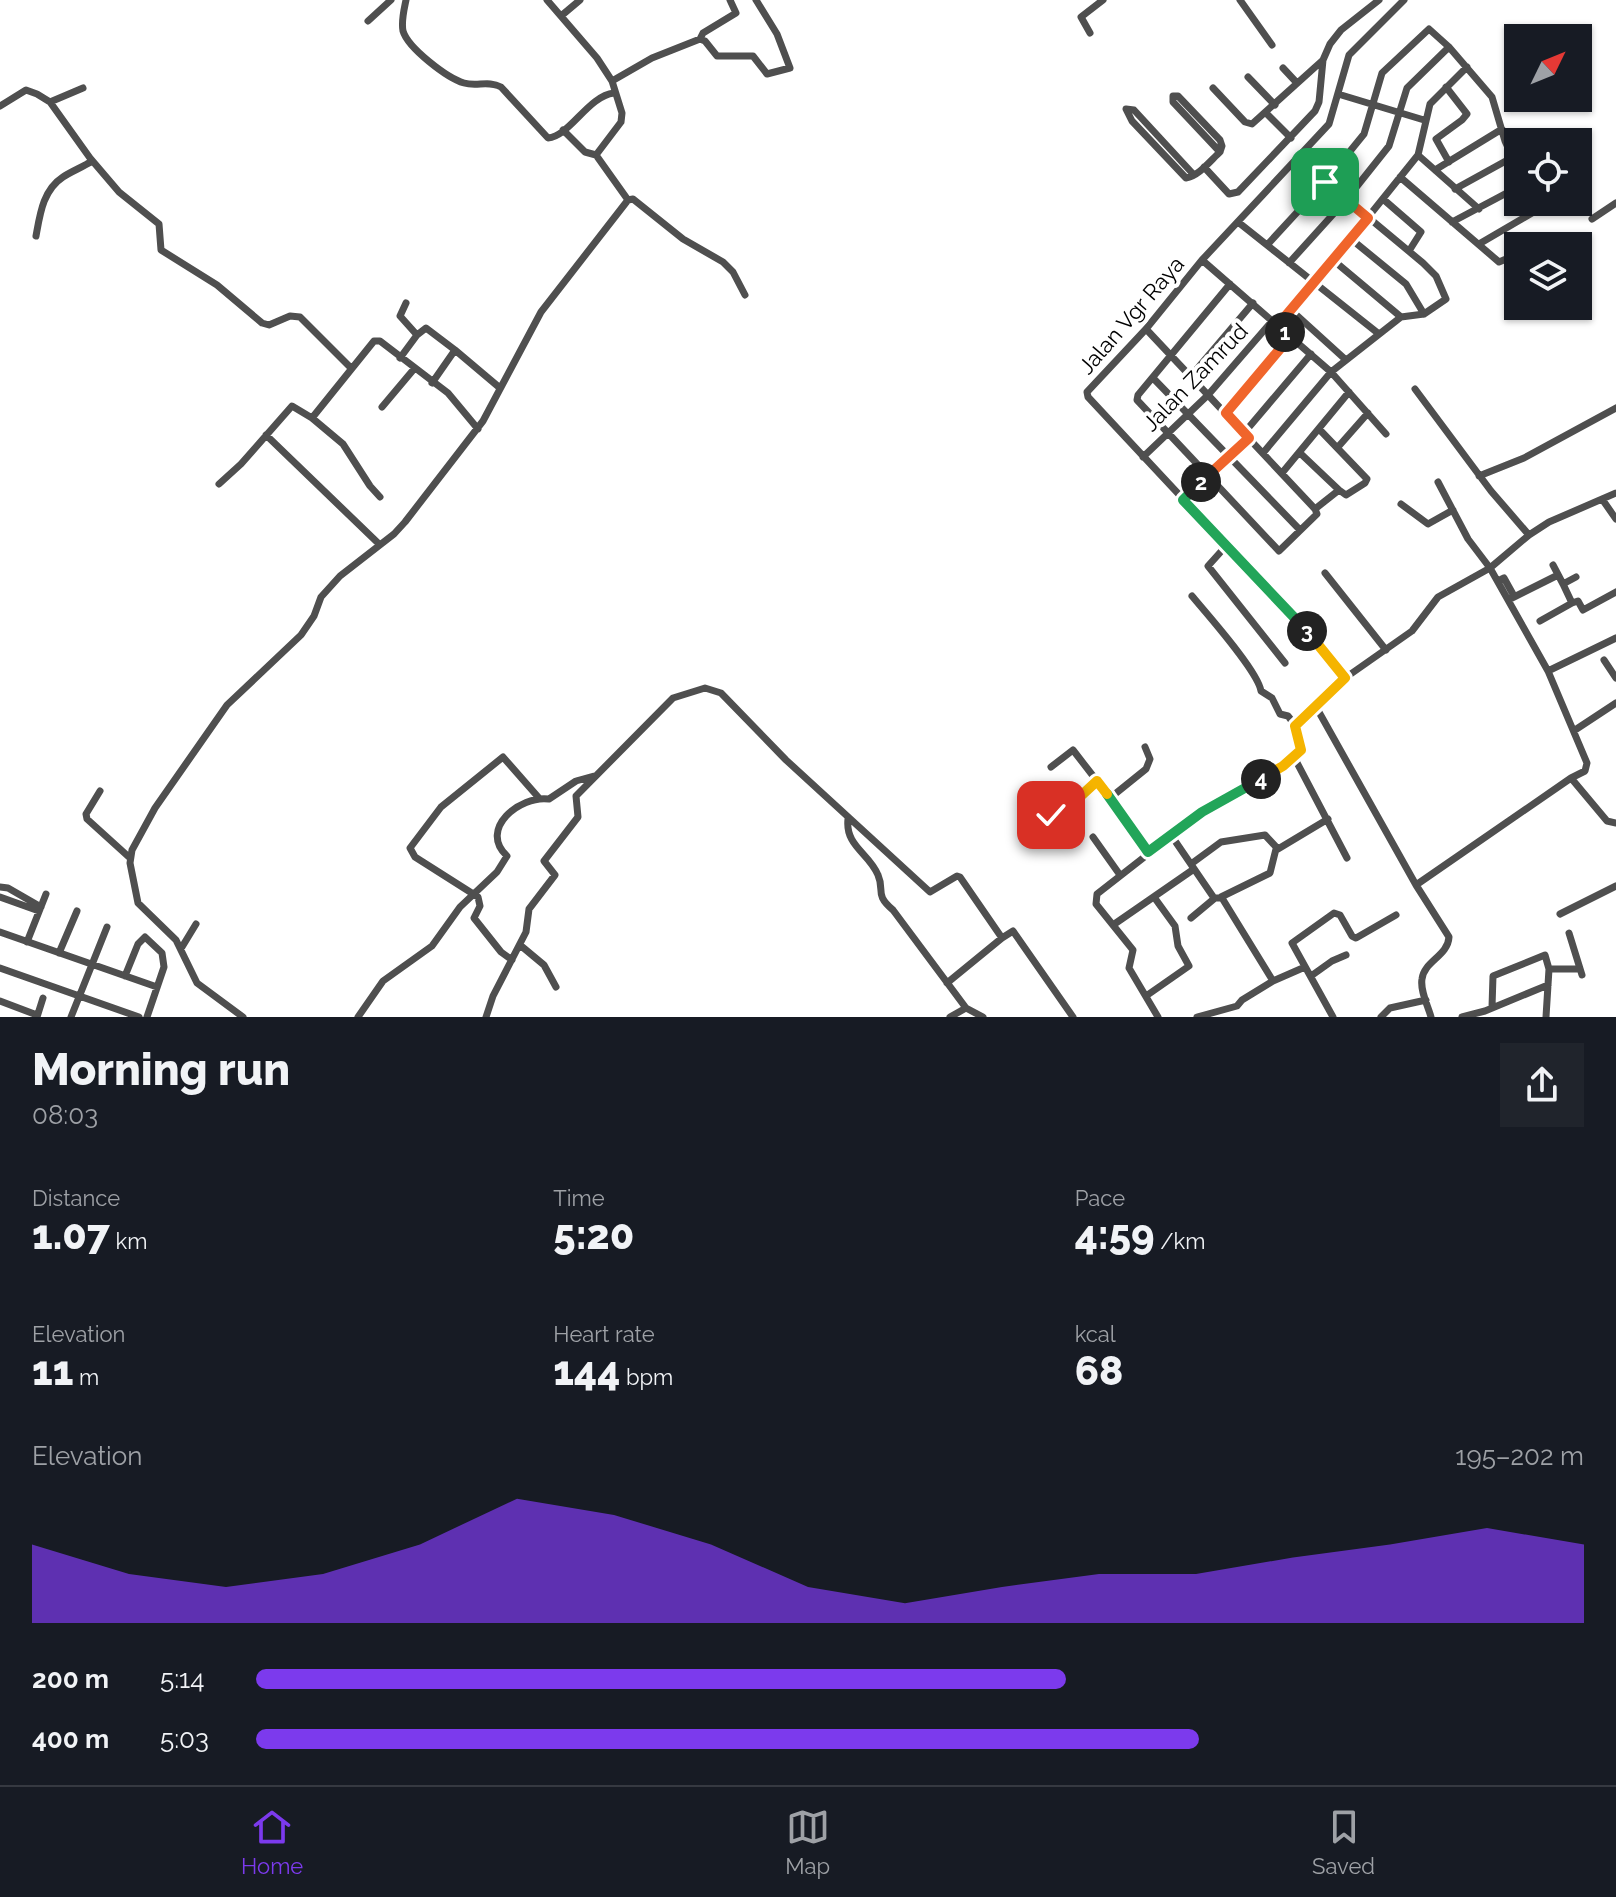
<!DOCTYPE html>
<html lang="en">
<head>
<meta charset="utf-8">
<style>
  body { margin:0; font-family:Raleway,sans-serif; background:#20242c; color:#f1f3f6; height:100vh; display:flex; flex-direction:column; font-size:30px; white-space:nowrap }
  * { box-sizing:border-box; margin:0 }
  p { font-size:26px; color:#9ea1a6 }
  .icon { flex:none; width:44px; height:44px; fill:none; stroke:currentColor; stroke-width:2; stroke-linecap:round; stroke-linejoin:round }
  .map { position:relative; height:1017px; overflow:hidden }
  .sheet { display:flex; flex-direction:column; background:#171b24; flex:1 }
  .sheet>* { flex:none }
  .needle { width:52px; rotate:47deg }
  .tools { position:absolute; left:1504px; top:24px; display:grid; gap:16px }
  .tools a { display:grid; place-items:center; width:88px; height:88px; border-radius:0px; background:#171b24; box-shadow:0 2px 6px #0004; font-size:40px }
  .pin { position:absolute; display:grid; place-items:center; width:68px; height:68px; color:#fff; margin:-34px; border-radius:16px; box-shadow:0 4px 12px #0006 }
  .km { position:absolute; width:40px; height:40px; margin:-20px; border-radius:50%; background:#222; color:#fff; font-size:22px; line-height:40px; text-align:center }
  .round { display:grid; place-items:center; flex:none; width:84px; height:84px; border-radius:0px; background:#20242c }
  .overview { display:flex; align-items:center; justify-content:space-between; height:136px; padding:0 32px }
  h1 { font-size:44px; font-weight:800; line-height:60px }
  .stats { display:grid; grid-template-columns:repeat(3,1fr); gap:12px; height:136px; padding:8px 32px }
  .stats div { display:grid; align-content:center }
  .stats b { font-size:40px; font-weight:800 }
  .stats small { font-size:22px; font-weight:400 }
  .stats p { font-size:22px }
  .chart { height:224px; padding:16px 32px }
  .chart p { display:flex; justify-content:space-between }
  .chart svg { width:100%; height:144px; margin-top:8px; fill:#7c3aed; opacity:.7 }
  ul { padding:0 32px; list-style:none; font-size:26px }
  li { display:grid; grid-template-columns:128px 96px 1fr; align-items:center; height:60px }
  li i { height:20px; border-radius:10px; background:#7c3aed }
  .dock { display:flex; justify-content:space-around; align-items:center; height:112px; border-top:2px solid #363941; background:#171b24; font-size:22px; color:#9ea1a6 }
  .dock a { display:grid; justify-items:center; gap:4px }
  .dock .active { color:#7c3aed }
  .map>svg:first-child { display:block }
</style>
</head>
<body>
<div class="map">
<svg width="1616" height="1017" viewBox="0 0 1616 1017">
  <rect width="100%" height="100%" fill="#fff"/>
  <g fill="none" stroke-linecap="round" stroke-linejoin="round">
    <path stroke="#4f4f4f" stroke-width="7" d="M406,0C404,10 401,21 403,31C408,48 447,78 464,83C477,87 488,80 501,87L548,138C570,136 588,96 614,93
      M1240,0L1272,45
      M561,16L580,0
      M368,21L391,0
      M1090,33L1081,17L1103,0
      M700,39L705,41L717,56H753L767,74L790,68L777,34L756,0
      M1283,68L1297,83
      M1248,77L1275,105
      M612,81L652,58L700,39L703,33L736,13L730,0
      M1446,87L1467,114L1462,120L1436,139L1449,162
      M1213,88L1245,122L1252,124L1323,60L1330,44L1341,30L1379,0
      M1338,94L1424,120
      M50,102L83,88
      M0,106L26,90L37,94L50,102L90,158L119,192L159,224L161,250L217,285L262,323L269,325L290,316L300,317L351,368
      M1266,113L1291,138
      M563,130L585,152L596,155
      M1418,155L1479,209
      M1204,167L1229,194L1238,192L1315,111L1319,102L1323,60
      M1435,170L1502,129
      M1194,175L1134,110L1126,109L1132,121L1186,178C1199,176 1211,160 1220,152L1173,102V96H1178L1220,140L1222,146L1220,152
      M1400,177L1499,262L1518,254
      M1455,189L1513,157
      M1383,199L1421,232L1409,251
      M628,200L633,199L683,239L723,262L733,272L745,295
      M1592,219L1616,203
      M1238,222L1379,334
      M1452,222L1518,187
      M36,236C40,214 43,190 63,177C72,171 83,167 92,161
      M1351,239L1406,284L1424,314
      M1479,244L1532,213V202
      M1267,245L1325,182L1364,134L1382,73L1429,29L1449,47L1492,97L1505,141L1518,169
      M1532,246L1548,237
      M1202,260L1331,372L1386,434
      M1333,260L1401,317
      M1289,263L1346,200L1389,146L1407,88L1449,47
      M1230,284L1138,395L1137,400L1279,551L1317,514L1315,509L1339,490L1300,453
      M1291,310L1346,360
      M1278,325L1315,283L1418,155L1430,104L1467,67
      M1146,329L1315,509
      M417,335L426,328L455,350
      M400,358L417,335L400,316L406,303
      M1191,376L1253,303
      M1153,378L1300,530
      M432,383L455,350L500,388
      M1415,389L1491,491L1529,535
      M382,407L414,369
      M1226,413L1290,337
      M312,418L343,444L370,486L380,497
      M1319,429L1367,479L1365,483L1346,495L1339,490
      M1244,433L1311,354
      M266,435L378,543
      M1338,447L1368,413
      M1263,453L1331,372L1401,317L1424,314L1446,299L1436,276L1423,263L1297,158
      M1143,457L1208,395L1273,320
      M1282,473L1349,392
      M1479,476L1524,458L1616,408
      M1438,482L1468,539L1490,568L1548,671L1587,763L1585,771L1571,778
      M219,484L241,464L292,406L312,418L374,341H380L448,393L478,429
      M1602,499L1616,519
      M1183,500L1249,438
      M1401,504L1428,524L1453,510
      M1226,546L1208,566L1285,663
      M1553,565L1563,584L1576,577
      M1325,573L1386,650
      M1498,581L1504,578L1514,596
      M1192,596C1207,614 1258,671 1261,691L1272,698L1280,714L1288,716L1295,725
      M1508,600L1558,575
      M1572,603L1578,601L1583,610L1616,592
      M1540,621L1572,603L1563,584
      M1604,660L1616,678
      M1548,671L1616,638
      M1345,678L1312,637L1088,397L1087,392L1146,329L1202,260L1329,124L1349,55L1404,0
      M1315,705L1416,885
      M1575,730L1616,703
      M1294,757L1347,858
      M1051,767L1073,750L1097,781
      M100,791L86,814L87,819L130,858
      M1110,798L1146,769L1150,759L1145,747
      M1051,815L1059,816L1097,781L1148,852
      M848,819C845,846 869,853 878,875C885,891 874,894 893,910L966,1008L983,1017
      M1171,835L1214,898H1222L1273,981
      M1093,837L1120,875
      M1191,864L1221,842L1265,835L1278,849L1328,819
      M0,887L8,888L41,907
      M0,897L39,911
      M1221,897L1270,873L1276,849
      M1560,914L1616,886
      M1191,918L1215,898
      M1113,925L1194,869
      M0,932L157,987
      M1569,933L1582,975
      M27,942L46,894
      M520,945L544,965L556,987
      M182,947L196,924
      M59,953L77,911
      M512,960L501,952L474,918L480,906L478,897L415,857L410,848L441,807L503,757L539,798
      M0,968L139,1017
      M1549,969H1578
      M125,976L138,944L145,937L162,953L164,967L147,1017
      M1311,976L1332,961L1346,955
      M947,983L1002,938
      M1146,996L1189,966L1178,946L1175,926L1154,897
      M0,1001L37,1015
      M1492,1007L1493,976L1545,955L1549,969L1546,1017
      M37,1017L43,998
      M71,1017L107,927
      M243,1017L197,983L176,940L138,903L130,863L132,850L155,808L227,705L301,635L314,616L321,597L340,576L394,534L405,522L483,421L541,312L628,200L596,155L621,122L622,113L612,81L597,58L547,0
      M358,1017L383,981L432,946L460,907L497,872L507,856C478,829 520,795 549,799L576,781L594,776
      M486,1017L493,996L526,932L529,909L555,875L544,861L578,817L576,796L673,698L705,688L721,693L786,760L930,892L957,876L960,877L1002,938L1013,931L1073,1017
      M950,1017L966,1008
      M1158,1017L1129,968L1133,950L1096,904L1097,894L1202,812L1294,757L1302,747L1295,725L1345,678L1412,631L1438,597L1490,568L1529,535L1549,522L1616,493
      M1197,1017L1237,1006L1242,1000L1273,981L1305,967
      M1333,1017L1292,943L1334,913L1340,915L1352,936L1356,938L1396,915
      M1381,1017L1390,1008L1426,1000
      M1431,1017C1428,1006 1420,991 1422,979C1424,961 1448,956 1449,937L1416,885L1571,778L1607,821L1616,823
      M1462,1017L1485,1011L1548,985"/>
  </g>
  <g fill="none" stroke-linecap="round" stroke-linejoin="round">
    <g stroke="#fff" stroke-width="16">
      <path id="split-1" d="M1285,332L1278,325L1368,218L1325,182"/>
    </g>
    <g stroke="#fff" stroke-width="16">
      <path id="split-2" d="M1201,482L1249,438L1226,413L1290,337L1285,332"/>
    </g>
    <g stroke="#fff" stroke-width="16">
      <path id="split-3" d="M1201,482L1183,500L1307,631"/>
    </g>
    <g stroke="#fff" stroke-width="16">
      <path id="split-4" d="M1261,779L1283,766L1301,750L1295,726L1345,678L1307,631"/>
    </g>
    <g stroke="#fff" stroke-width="16">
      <path id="split-5" d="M1107,794L1148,852L1202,812L1261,779"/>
    </g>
    <g stroke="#fff" stroke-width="16">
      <path id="split-6" d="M1051,815L1059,816L1097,781L1107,794"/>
    </g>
    <use href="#split-1" stroke="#f0652b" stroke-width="10"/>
    <use href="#split-2" stroke="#f0652b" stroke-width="10"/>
    <use href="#split-3" stroke="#22a559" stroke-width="10"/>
    <use href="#split-4" stroke="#f5b400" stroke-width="10"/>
    <use href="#split-5" stroke="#22a559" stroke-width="10"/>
    <use href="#split-6" stroke="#f5b400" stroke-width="10"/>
  </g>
  <g text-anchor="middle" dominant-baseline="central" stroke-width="8" stroke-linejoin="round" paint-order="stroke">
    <g font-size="22" fill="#000" stroke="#fff">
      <text transform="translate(1131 315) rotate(-49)">Jalan Vgr Raya</text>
      <text transform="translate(1195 377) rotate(-46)">Jalan Zamrud</text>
    </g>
  </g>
</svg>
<div class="tools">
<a><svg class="needle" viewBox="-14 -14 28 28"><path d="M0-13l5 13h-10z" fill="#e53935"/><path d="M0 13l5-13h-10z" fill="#9ea1a6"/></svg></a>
<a><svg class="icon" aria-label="locate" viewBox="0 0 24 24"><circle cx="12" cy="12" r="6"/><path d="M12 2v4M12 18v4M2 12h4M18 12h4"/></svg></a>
<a><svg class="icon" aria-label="layers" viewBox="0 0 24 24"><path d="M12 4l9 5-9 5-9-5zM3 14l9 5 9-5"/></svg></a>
</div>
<div class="pin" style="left:1325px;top:182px;background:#1e9e55"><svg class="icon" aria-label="arrive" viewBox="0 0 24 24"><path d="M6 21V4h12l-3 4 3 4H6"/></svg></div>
<div class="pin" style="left:1051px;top:815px;background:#d93025"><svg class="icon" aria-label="check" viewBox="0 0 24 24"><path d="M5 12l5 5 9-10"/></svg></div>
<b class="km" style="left:1285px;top:332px">1</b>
<b class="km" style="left:1201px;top:482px">2</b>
<b class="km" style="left:1307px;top:631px">3</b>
<b class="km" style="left:1261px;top:779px">4</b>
</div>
<section class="sheet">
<div class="overview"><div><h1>Morning run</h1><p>08:03</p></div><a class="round"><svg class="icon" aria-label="share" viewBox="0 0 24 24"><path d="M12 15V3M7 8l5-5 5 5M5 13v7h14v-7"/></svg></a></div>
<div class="stats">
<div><p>Distance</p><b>1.07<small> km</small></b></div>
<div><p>Time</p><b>5:20</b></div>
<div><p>Pace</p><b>4:59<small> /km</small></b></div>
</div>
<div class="stats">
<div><p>Elevation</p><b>11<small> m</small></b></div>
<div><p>Heart rate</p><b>144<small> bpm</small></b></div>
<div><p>kcal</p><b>68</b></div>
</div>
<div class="chart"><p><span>Elevation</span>195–202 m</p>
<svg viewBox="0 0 160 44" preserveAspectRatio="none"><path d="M0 44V20L10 29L20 33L30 29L40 20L50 6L60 11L70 20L80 33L90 38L100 33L110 29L120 29L130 24L140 20L150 15L160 20V44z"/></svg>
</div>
<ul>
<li><b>200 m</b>5:14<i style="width:61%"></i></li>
<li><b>400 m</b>5:03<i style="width:71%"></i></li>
</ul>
</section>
<nav class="dock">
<a class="active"><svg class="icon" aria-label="home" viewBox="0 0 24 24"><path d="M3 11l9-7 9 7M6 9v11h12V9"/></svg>Home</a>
<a><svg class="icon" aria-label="map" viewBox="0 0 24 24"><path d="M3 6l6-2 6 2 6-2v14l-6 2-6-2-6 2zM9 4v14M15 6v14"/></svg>Map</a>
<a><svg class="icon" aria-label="saved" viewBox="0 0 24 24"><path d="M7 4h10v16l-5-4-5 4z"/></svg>Saved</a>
</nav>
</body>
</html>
